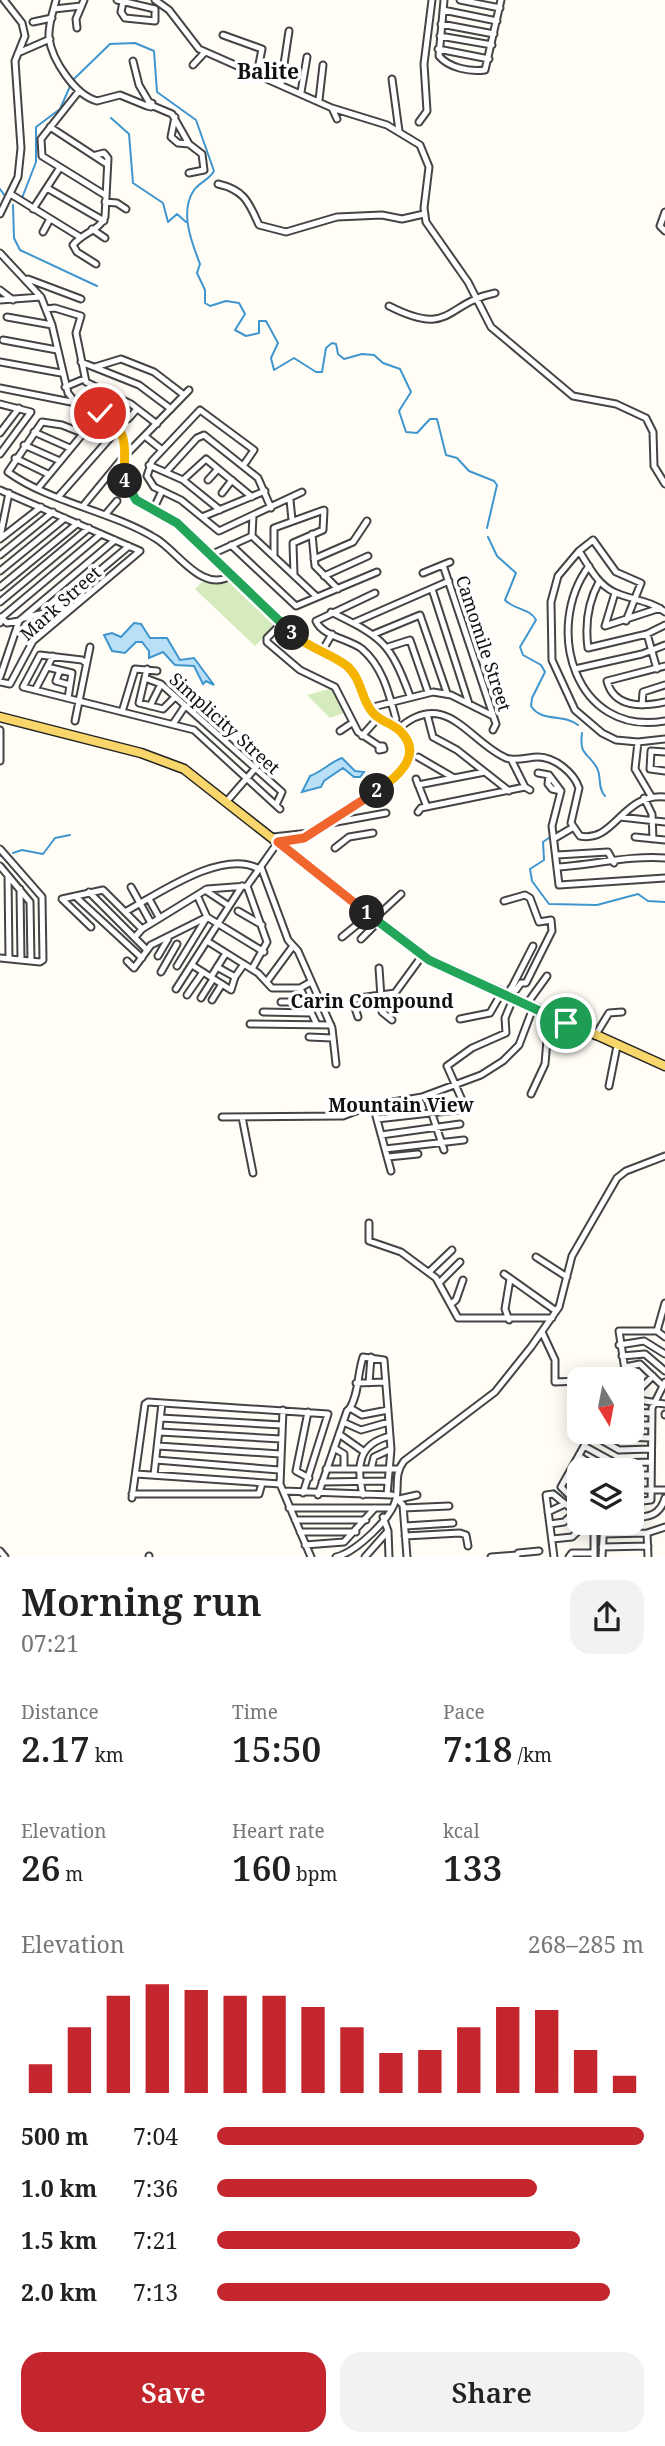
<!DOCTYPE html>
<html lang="en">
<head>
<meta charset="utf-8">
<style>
  body { margin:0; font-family:"Noto Serif",serif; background:#f2f2f2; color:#222; height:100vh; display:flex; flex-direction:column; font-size:26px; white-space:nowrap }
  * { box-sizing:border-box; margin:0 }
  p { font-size:23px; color:#767676 }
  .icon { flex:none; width:38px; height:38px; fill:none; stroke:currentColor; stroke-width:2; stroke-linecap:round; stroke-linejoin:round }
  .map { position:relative; height:1557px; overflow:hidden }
  .panel { display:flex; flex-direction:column; background:#fff; flex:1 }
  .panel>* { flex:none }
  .needle { width:46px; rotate:170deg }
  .buttons { position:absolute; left:567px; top:1367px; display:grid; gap:14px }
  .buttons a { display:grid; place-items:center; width:77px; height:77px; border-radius:14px; background:#fff; box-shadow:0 4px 18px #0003; font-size:35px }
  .pin { position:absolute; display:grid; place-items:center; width:60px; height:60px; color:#fff; margin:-30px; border:4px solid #fff; border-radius:50%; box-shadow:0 2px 7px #0007 }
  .km { position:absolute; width:35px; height:35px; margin:-18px; border-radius:50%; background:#222; color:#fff; font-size:19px; line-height:35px; text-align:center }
  .round { display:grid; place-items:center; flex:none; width:74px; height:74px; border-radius:21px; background:#f2f2f2 }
  .headline { display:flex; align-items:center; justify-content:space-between; height:119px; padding:0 21px }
  h1 { font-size:38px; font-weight:600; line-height:52px }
  .metrics { display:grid; grid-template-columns:repeat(3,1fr); gap:10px; height:119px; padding:7px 21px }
  .metrics div { display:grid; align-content:center }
  .metrics b { font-size:35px; font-weight:600 }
  .metrics small { font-size:19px; font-weight:400 }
  .metrics p { font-size:19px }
  .chart { height:196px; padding:14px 21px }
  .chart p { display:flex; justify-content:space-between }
  .chart svg { width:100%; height:126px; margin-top:7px; stroke:#c4262e; stroke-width:6 }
  .button { display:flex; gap:14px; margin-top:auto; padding:14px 21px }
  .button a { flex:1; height:80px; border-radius:21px; background:#c4262e; color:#fff; font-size:28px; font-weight:600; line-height:80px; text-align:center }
  .button a+a { background:#f2f2f2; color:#222 }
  ul { padding:0 21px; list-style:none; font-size:23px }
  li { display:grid; grid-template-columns:112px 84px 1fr; align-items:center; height:52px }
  li i { height:18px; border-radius:9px; background:#c4262e }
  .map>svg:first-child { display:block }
</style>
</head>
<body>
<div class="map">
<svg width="665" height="1557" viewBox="0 0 665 1557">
  <rect width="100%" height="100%" fill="#fffdf5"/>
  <path fill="#d5ebbd" d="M205,579L234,582L274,621L275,626L255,646L195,589Z
    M333,688L344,713L330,718L307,695Z"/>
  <path fill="#b9e0f7" stroke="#3f96cf" stroke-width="2" d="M134,623L141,624L150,638H167L180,660L194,658L214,685L206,681L203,684L194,666L175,665L163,652L149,658V651L142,642H136L125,653L112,651L104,635L112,633L121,637Z
    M342,758L355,771L364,772L360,777H354L343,768L324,781L321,787L302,792L310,776C323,771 332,761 342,758Z"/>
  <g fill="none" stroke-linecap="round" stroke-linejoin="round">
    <path stroke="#3f96cf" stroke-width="2" d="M74,79L110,44L135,43L154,51L157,92L196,120L214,171C209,180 200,182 194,190C179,212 192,243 200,264L197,273L205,290V303L210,306L226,301L239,303L245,314L235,330L246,336L259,333V321H266L278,343L271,358L274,370L294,358L316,372H322L326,348L332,343L336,344L338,354L344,359L362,354L374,355L383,363L400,369L411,392L399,411L406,432L417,433L430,419H437L446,455L457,458L469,471L494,481L497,485L487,528
      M111,118L129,134L133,183L163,203L168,222L177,214L186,222
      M0,189L5,196
      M22,198L36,162V127L60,109L71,84
      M13,205L14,238L20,250L97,286
      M488,537L497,556L516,573L505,600C514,610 530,608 536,620L520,647L523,655L541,665L545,672L532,698L531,706C542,723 563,713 578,725
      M582,733C579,756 588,752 597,768C602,778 597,787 605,796
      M553,835L543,842L544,860L530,869L532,881L549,904L597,905L638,894L648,901L665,902
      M13,853L22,850L43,854L55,838L70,835
      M0,856H2
      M554,1490L579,1511
      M597,1557L599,1530"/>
    <g stroke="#444" stroke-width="9">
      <path id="minor" d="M56,0C53,12 48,25 49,38C52,60 75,95 97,101L120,95L147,106
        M117,0L155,9V21L125,18L121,12L123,2
        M155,0L169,10L199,49L332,108L387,125L420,145L429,167L424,208L426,222L468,282L491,327L573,396L616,404L646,418L653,432L654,466L665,484
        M444,0L439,56C449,68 470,72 485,70L501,0
        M460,0L500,8
        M54,9L81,6
        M443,10L497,21
        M33,22L52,18
        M441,24L494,34
        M77,28L76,19L84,0
        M223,35L262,49L257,74
        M440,36L492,45
        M438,49L489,59
        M18,53L50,39
        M133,61L139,85L149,102L147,106L151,107L152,103L149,102
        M193,65L205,52
        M392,79L399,131
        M281,84L289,31
        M79,91L41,139L42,156L105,195
        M301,92L307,57
        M319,100L323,65
        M153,106L172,114L189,144L202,154L204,170L189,173
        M332,108L337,119
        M175,117L171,137L178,143L189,144
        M419,122L427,111L424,64L432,0
        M50,127L105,163
        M96,155L104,153L108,158L105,217C100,230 82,233 73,245L77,252L96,264
        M218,184C245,190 249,203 259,225L286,232L337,217L382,215L402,219L424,214
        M47,188L104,221
        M12,195L80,237
        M105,202L117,203L126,209
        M33,209L59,169
        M665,212L660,226L665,231
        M0,214L18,177L21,148L15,61L25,36L22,23L4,0
        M92,229L105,238
        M43,232L50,219
        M0,253L41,297L52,325L68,393L76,403L107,417L122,435L127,450L125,483L132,495L141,504L177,523L297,637L346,665L357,678L372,711L398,729L407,741L408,760L395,779L304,838L278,842L247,886
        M28,279L81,299
        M0,290L13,300
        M0,300L41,297
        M389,306C452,338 445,303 495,293
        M46,309L55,308L81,316L76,333L86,382L131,404L157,424
        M7,317L52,325
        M3,340L57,350
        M0,362L61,373
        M81,362L139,385L171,409
        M95,367L121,359L154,372L184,395
        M65,387L84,379
        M0,388L76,403
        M0,404L31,412L0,454
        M128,419L137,409
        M34,432L70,448
        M0,433L19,408
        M82,433L62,425L42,422L8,472C49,502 111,511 155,538C177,550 202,595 232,575
        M146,437L161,449
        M24,445L60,461
        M15,458L48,474
        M149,465L183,480L220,510
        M243,466L254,450L200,410L152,461L147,476L154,487L181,500L219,531L302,492
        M166,472L197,438L204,435L258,478L271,508
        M183,480L206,459L252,497
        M208,480L218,469
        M39,487L100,413
        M0,490L140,551L33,641L10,684L0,682
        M222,493L232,480
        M59,496L118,429
        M290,500L292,520
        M83,506L120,461L189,390
        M153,510L162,491
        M105,515L117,501
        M202,517L265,491
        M312,534L315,566L338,589
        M252,536L317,597
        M252,536L253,516
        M0,537L9,493
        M0,539L41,507
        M231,545L296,606L377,572
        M579,551C589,566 597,584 614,592C631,600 650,600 665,612
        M0,555L53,512
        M210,555L252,536
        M274,555V528L324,510L323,530L293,543L294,575
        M314,559L353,542L367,521
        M443,565L496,724L493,730
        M589,566C543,628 575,737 665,721
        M0,571L65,518
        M423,573L450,562
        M324,576L368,556
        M599,582C588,602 585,625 588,648L647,634L665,625
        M0,587L78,523
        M432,589L469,704
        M0,602L89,528
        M50,612L129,546
        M331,612C382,637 390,642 410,696
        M0,617L7,623L19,621
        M24,618L72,606
        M316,621C322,636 349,639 362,649C383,667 389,694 396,719
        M316,621L375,593
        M626,621L641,583L616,572L593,540L579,551L558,576L551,602L552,660L575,710L602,733L616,740L638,742L665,739
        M0,623L1,618L101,534
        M282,623L267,638V642L300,670L335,687L358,732L379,746V750L384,749L383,746H379
        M353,623L449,581
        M605,626L660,608
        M605,626L615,593
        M374,634L420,615L447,693
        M647,634L657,669
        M388,647L410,640L428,692
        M321,653L332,634
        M86,663L82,660L40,655L23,687L194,730L280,809
        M665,666L607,681C614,708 643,707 665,702
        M47,667L72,673L68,698
        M147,669L139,703L163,709L175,697
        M575,669L642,654L665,645
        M60,670L56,681L70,685
        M0,677L19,621L115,540
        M145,678L161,684L282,792L276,805
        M35,690L53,656
        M642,705L643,692L665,685
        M150,706L161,684
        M369,708L433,692L451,695L493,716
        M122,712L135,669L157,671
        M427,714L433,737L457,750L509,791
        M75,721L90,647
        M173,724L185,706
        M398,729C446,687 469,742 506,758C517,762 527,757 538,757C555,757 574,773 579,788L571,823L580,836C615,843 622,793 665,797
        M0,730V761
        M340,731L352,723
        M362,736L378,718
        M638,742L635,769L651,796
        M665,752L651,751L650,769L665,771
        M418,757L454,778
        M511,759L525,787L530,790
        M538,773L549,775L561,791L552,826L559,885L665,878
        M549,775L548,784L552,789L561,791
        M416,779L427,807
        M418,785L485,772
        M644,798L652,814L653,839
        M227,801L259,764
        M418,812L421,808L525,787
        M620,817L665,822
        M331,823L386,813
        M273,837L309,833
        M635,837L665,840
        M555,838L572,828
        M335,848L349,837L373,833
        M0,849L42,897L43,960L40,962L0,958
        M557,855L608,852L614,863
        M0,866L30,902L31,961
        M261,867L288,940L298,951L332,1028L336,1064
        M558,867C592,865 632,855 665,858
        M8,876L9,959
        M247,886L267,942L252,969
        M131,887L151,923
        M20,889L21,960
        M205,890L229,906
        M89,892L147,950
        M75,896L142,958
        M149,899L159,917
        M504,901L525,895L530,898L539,922L551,920L552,931L526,983H521L516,990L511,988
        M238,911L262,925
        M125,912C158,894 223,848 259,869
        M374,919L401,894
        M91,927L62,899L103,890L142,929
        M135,937L142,929L207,889L247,886
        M342,937L369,915
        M361,939L378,922
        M207,941L258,973L272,988H300L311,982
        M158,956L168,939
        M127,961L134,968L151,945L207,917L264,952
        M192,965L231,990L235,977L244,964
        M177,966L207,917L197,895
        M217,967L235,977
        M379,968L382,1012L392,1020
        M161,972L177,944
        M211,977L226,953
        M268,980L293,946
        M300,988L317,1025
        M176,989L242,886
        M510,991L533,946
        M187,995L203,972
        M201,998L213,979
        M212,1000L222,984
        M281,1002H307
        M526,1005L547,976
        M263,1012L311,1013
        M358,1017L352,999L395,993L422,956
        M460,1019L490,1013L501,994
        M250,1024L331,1025
        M595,1036L609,1013L622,1012
        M309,1037L332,1038
        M609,1086L617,1046
        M531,1094L545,1064L549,1015
        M426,1096L444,1150
        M373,1105L391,1171
        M222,1117L343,1116L369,1106L422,1097L481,1075L503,1061L519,1045L533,1008
        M242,1117L253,1173
        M377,1119L466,1109L447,1066L472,1048L506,1033L505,1018L513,999
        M381,1135L460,1124
        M385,1149L464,1140
        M388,1157L418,1154
        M369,1223V1241L401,1252L436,1278L458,1318H552
        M536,1257L567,1277
        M429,1272L452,1250
        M504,1274L556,1311
        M440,1282L460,1262
        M451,1304L456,1300L463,1280
        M509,1320L505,1309L510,1279
        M657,1331L665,1303
        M542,1332L555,1360V1382L579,1381
        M619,1345L644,1341L665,1354
        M622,1356L645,1354L665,1371
        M625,1367L640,1364L662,1385
        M622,1379L625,1370L619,1331H657L665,1337
        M356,1383L386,1382
        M369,1383L371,1357
        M632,1385L642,1387L653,1376
        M632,1399L665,1404
        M350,1408C359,1393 357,1376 363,1357L384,1360L391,1449L387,1495
        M283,1410L280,1484L311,1557
        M308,1412L296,1471L309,1478
        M632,1412L651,1413
        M665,1414V1415
        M161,1418L282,1425
        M343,1422L361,1430L389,1422
        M632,1425H651
        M160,1432L281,1439
        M612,1432L622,1437L651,1438
        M339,1434L363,1451
        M591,1434L619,1450L651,1449
        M158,1446L280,1454
        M584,1446L615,1463L651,1462
        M334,1448L344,1454V1469
        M579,1456L600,1470
        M156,1460L279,1470
        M326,1469H399
        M371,1469L374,1457L391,1449
        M136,1474L280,1484
        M154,1475L162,1403
        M632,1475H651
        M566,1479L579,1487
        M322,1482L387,1481
        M632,1490H665
        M283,1491L392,1495
        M132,1494H259L262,1483
        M318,1495L347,1411L350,1408L362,1415L388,1410
        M363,1495C356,1466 358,1444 390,1436
        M132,1498L145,1404L148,1402L328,1414L303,1493
        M396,1498L403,1505L407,1557
        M399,1499L417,1495
        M632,1502L651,1500L652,1408L665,1382
        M579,1505L561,1487L592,1432
        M289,1508H390
        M403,1508L449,1506
        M548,1512L565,1504
        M632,1518C648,1517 660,1516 665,1498
        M295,1520H366
        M550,1524L564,1522L575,1512
        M405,1526L453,1523
        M388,1531L389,1557
        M300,1532H356
        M647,1533L648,1557
        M603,1534L647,1533L665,1527
        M405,1536L460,1533L466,1535L468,1546
        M552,1539L572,1537L588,1522
        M305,1545L344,1542L375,1508
        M602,1547L648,1546
        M0,1551L5,1557
        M149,1556V1557
        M336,1557C356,1552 391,1519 396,1499C399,1485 394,1474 404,1461L495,1392L531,1347L559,1307L572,1256L617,1178L626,1171L665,1156
        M365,1557L388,1531L383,1517
        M491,1557L516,1555
        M516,1557L518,1553L539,1551
        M554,1557L546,1495L553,1494L579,1515
        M569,1557L572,1553H594
        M594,1557V1522
        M602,1557L604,1522"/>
    </g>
    <g stroke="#222" stroke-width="11">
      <path id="major" d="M0,717L141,753L184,769L422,956L665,1066"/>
    </g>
    <use href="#minor" stroke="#fff" stroke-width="5"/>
    <use href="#major" stroke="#f9d66b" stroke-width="8"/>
  </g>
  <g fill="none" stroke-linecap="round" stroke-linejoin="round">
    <g stroke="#fff" stroke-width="14">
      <path id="split-1" d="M367,913L429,960L566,1023"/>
    </g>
    <g stroke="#fff" stroke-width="14">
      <path id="split-2" d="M367,913L278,842L304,838L377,791"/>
    </g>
    <g stroke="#fff" stroke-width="14">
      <path id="split-3" d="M292,633C308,648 330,653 347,666C362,679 361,700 373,713C381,722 392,723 400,731C425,755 396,778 377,791"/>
    </g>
    <g stroke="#fff" stroke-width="14">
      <path id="split-4" d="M125,481L136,500L177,523L292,633"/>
    </g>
    <g stroke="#fff" stroke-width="14">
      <path id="split-5" d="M100,413C134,433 122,450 125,481"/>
    </g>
    <use href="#split-1" stroke="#22a559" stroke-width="9"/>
    <use href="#split-2" stroke="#f0652b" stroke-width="9"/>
    <use href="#split-3" stroke="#f5b400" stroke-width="9"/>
    <use href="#split-4" stroke="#22a559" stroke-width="9"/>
    <use href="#split-5" stroke="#f5b400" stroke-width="9"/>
  </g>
  <g text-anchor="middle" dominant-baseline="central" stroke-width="7" stroke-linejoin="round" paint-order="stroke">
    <g font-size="18" fill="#111" stroke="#fff">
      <text transform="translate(60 603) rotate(-42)">Mark Street</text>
      <text transform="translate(484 643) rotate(72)">Camomile Street</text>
      <text transform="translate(225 723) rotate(42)">Simplicity Street</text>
    </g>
    <g font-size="19" font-weight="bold" fill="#111" stroke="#fff">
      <text x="372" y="1001">Carin Compound</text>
      <text x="401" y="1105">Mountain View</text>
    </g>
    <g font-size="21" font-weight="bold" fill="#111" stroke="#fff">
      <text x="268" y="71">Balite</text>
    </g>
  </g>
</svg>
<div class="buttons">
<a><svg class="needle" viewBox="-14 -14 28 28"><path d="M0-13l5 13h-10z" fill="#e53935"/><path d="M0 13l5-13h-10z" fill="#767676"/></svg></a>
<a><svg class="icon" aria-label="layers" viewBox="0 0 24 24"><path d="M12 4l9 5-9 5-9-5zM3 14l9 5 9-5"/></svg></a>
</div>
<div class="pin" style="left:566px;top:1023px;background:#1e9e55"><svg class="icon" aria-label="arrive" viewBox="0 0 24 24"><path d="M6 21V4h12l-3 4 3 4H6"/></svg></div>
<div class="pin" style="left:100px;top:413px;background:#d93025"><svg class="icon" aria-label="check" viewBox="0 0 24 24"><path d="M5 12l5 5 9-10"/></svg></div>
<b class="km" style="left:367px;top:913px">1</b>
<b class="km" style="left:377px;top:791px">2</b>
<b class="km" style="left:292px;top:633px">3</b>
<b class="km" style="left:125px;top:481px">4</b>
</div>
<section class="panel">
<div class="headline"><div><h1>Morning run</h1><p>07:21</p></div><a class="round"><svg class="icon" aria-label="share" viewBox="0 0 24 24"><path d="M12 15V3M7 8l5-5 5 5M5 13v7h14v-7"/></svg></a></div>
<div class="metrics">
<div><p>Distance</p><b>2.17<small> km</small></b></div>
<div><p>Time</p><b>15:50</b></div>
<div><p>Pace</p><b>7:18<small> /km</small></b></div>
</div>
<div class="metrics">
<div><p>Elevation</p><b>26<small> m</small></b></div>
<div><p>Heart rate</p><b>160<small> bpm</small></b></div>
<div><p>kcal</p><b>133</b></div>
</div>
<div class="chart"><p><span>Elevation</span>268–285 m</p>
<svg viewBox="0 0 160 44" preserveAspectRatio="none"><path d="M5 44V34M15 44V21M25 44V10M35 44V6M45 44V8M55 44V10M65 44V10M75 44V14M85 44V21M95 44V30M105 44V29M115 44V21M125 44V14M135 44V15M145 44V29M155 44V38"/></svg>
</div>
<ul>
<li><b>500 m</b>7:04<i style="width:100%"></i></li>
<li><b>1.0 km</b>7:36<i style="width:75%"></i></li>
<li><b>1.5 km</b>7:21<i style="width:85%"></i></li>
<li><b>2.0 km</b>7:13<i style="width:92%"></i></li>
</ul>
<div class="button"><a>Save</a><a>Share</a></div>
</section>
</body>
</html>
